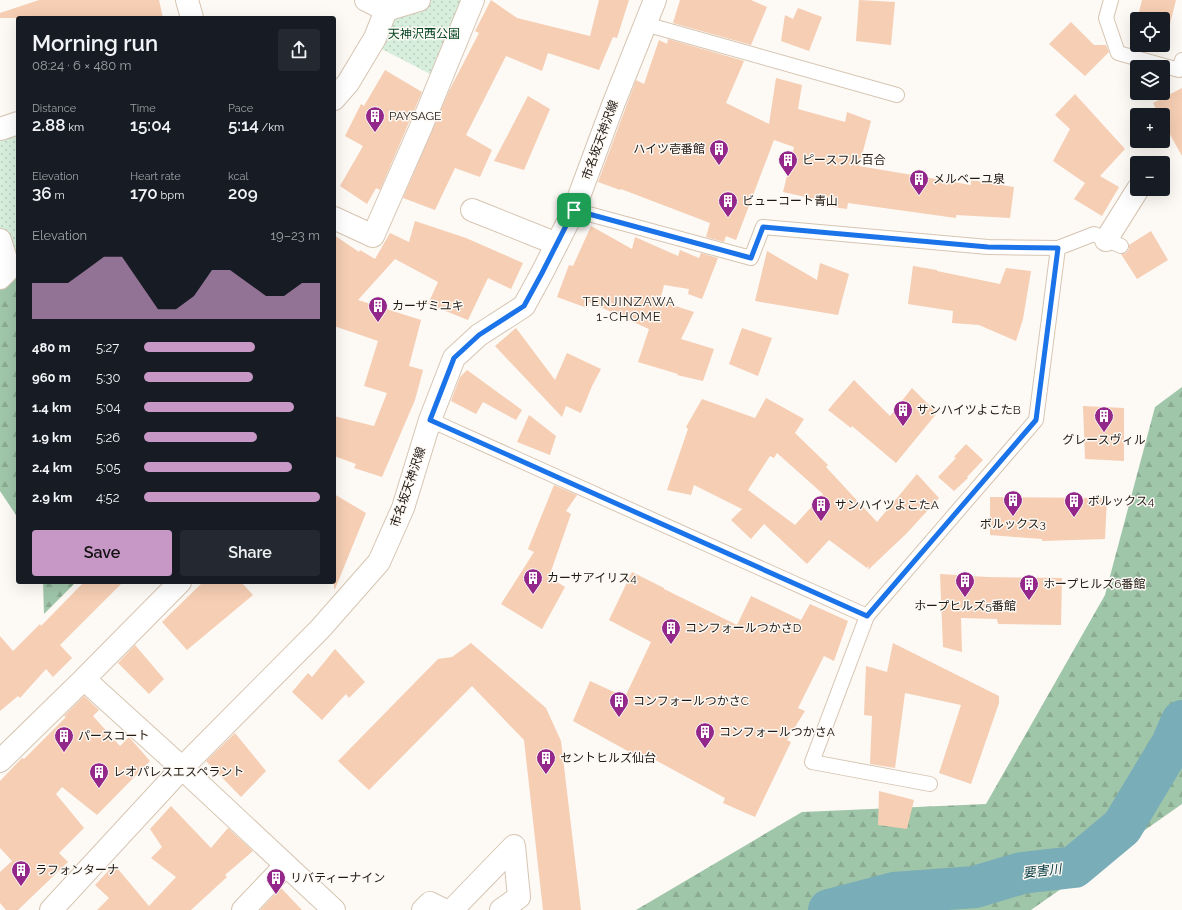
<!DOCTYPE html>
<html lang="en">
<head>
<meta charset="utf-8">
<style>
  body { margin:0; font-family:Raleway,"Noto Sans JP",sans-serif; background:#242831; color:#f1f3f6; height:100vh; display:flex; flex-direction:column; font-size:15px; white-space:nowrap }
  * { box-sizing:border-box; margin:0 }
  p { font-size:13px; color:#9ea1a6 }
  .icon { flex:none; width:22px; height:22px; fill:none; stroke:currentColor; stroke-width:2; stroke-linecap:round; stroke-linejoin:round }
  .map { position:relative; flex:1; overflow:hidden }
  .side { position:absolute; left:16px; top:16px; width:320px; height:568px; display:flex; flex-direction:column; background:#171b24; border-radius:4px; box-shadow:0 4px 16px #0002 }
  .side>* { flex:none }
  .fabs { position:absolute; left:1130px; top:12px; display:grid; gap:8px }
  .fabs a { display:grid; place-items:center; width:40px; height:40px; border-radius:4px; background:#171b24; box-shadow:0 4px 16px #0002; font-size:20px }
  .pin { position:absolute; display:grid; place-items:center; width:34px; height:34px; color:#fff; margin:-17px; border-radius:8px; box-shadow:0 2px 6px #0006 }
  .round { display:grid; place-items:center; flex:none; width:42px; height:42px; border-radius:4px; background:#242831 }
  .overview { display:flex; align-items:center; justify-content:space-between; height:68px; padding:0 16px }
  h1 { font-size:22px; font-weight:600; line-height:30px }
  .metrics { display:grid; grid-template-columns:repeat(3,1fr); gap:6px; height:68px; padding:4px 16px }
  .metrics div { display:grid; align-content:center }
  .metrics b { font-size:17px; font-weight:600 }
  .metrics small { font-size:11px; font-weight:400 }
  .metrics p { font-size:11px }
  .chart { height:112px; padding:8px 16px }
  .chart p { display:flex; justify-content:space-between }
  .chart svg { width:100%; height:72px; margin-top:4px; fill:#c798c5; opacity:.7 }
  .action { display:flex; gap:8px; margin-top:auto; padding:8px 16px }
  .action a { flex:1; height:46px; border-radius:4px; background:#c798c5; color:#111; font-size:16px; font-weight:600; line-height:46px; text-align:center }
  .action a+a { background:#242831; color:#f1f3f6 }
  ul { padding:0 16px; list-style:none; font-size:13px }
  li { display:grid; grid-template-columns:64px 48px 1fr; align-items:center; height:30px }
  li i { height:10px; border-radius:5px; background:#c798c5 }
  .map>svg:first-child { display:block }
</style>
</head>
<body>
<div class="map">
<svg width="1182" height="910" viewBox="0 0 1182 910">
  <defs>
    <pattern id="forest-firs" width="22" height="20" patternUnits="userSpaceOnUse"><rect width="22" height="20" fill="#a0c6aa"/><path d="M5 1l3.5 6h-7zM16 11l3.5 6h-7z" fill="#8aaa91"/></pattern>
    <pattern id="park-dots" width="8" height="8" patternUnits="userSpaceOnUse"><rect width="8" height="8" fill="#d7eedd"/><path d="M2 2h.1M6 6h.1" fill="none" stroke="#b8ccbd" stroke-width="1.8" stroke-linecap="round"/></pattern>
  </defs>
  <rect width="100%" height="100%" fill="#fdf9f5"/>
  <path fill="url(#forest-firs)" d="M18,266V518L0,491V278Z
    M1182,387V804L1031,910H636L802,812L986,804L1105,595L1155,407Z
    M43,582H76L44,614Z"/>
  <path fill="url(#park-dots)" d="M419,0H473L440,79L372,44L386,10Z
    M18,123V266L0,240V129Z"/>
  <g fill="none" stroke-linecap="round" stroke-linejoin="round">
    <path stroke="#79adb7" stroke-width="42" d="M829,910L894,893L975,887L1022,873L1074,867L1122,827L1172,744L1182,721"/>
  </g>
  <path fill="#f5ceb3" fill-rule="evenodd" d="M39,0H159L163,18H0V13Z
    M491,0L517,18L590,36L599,0H629L617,38L613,37L599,70L548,53L542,71L506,56L466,135L492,150L480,177L455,168L435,210L403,198L449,91L479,33L475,31Z
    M680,0H751L767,7L751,45L673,23Z
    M859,0L895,2L891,45L856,41Z
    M1142,0H1176L1163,52L1144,45H1163V19H1137V42L1132,40Z
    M798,8L822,17L809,51L781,41L785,15L793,19Z
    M1071,22L1094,45H1106L1109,52L1085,76L1049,44Z
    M668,39L744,61L726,103L769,124L776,78L802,85L798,109L845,122L847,112L871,121L859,166L971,185V180L1014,187L1010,218L956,215V218L848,203L847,209L818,205L819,200L783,192L794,147L774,140L736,240L726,236L724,242L706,237L710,223L621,189L620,190L598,182L636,80L644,84L659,40L667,44Z
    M385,70L422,92L380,190L376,188L367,204L340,186L363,146L345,136L361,104L364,106Z
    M1182,88V156L1163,122V115H1159L1153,103Z
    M1075,94L1125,149L1100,176L1119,187L1102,216L1074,199L1085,183L1053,161L1070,129L1055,115Z
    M528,96L550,109L524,170L494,161Z
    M415,221L466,238L523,263L511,289L488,278L468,320L428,304L438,282L395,259L358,300L421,320L409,366L423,370L415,400L382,477L354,468L356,464L334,456V416L374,426L387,393L364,386L378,341L334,326V235L359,252L360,250L375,259L390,233L409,242Z
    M591,226L632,249L635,237L678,256L680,250L699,258L701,253L718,258L702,299L688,294L689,289L664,285L660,301L694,312L681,339L714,349L703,381L677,375L678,374L638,362L649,329L589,302L587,308L557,297L569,265L573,266Z
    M1151,231L1168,260L1137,279L1121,254L1126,253L1129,249V245Z
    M767,251L817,280L820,263L849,274L838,315L755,301Z
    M913,266L937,270V271L1000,284L1006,268L1031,271L1023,319L1016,341L979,325L952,323L953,311L908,304Z
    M516,328L555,380L567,353L601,369L592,386L581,413L566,406L562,417L495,346Z
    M742,328L772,338L758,376L729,364Z
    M467,370L522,410L516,420L483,402L476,414L451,401L460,377Z
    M854,380L890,416L912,388L937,413L896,463L852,426L851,428L828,410Z
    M766,398L804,419L795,433L828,465L826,467L877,522L917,474L939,498L907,533L868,570L869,565L867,568L829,540L807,564L764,524L751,539L731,520L742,509L694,485L691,495L667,490L688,429L686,427L702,399L755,418ZM777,453L823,494L795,525L748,490L770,456L774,458Z
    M1083,406L1124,408V461L1085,459Z
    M529,415L556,436L550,455L517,442Z
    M966,444L983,460L967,477L968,478L954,491L938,477L956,458L954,457Z
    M554,485L577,495L566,511L571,514L549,577L565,587L542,629L501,604L534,552L528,549Z
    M334,494L366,513L335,589H334Z
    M990,497L1107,498L1105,539L1042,541V539L990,535Z
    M632,572L664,588V589L737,625L751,596L801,620L810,604L848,621L834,661L824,656L798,708L805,711L787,740L791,742L755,817L723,803L725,798L648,756L646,761L573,721L590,681L625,697L651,642L609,620Z
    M940,574L987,577L1062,578L1061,625L998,624L997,619L961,618L962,652L943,647Z
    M84,582H123L60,645L72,658L53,677L46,669L20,698L18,696L0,711V636L13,651L40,624L41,626Z
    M203,582H241L253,595L187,650L162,622Z
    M471,643L546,708L561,741L581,910H543L524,740L472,686L369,790L338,761L438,659L452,657Z
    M893,643L999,696V703L971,784L939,773L961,705L905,693L895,768L870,764L872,716L864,715L866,666L887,672Z
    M135,645L164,679L149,694L118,663Z
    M335,649L365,682L349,698L346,694L322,720L292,692L308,673L312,677Z
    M84,696L99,710L93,716L120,746L129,737L150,761L97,815L62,787L56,794L84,828L59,853L68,862L18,910H6L0,903V872L12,861L0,848V781L22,758L24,759L66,717L64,716Z
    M235,733L266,771L241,797L206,761Z
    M879,791L914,800L907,829L878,825Z
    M171,806L211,848L228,828L253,851L225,875L227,877L191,910H97L109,898L95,885L110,869H118L149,906L176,877L151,858L162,847L150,829Z
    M281,888L302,910H260Z"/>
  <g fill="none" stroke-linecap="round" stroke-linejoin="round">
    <g stroke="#d6c5b2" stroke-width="16">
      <path id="service" d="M1111,0L1106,18L1118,53L1179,70L1182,60
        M645,24L897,95
        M574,210L751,258L763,227L988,247L1058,248L1094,234L1121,246
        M430,420L867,616L1036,420L1058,248
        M867,616L812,762L930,784"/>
    </g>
    <g stroke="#d6c5b2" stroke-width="24">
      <path id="minor" d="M187,0L192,18
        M366,0L386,10L419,0
        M334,99L348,83L375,38L386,10
        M0,129L18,123
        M472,210L557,244
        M334,218L373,236L421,127L473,0
        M0,240L9,269L0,278
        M1106,240L1138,189
        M180,582L84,679L182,768L334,910
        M0,761L84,679
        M51,910L182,768L320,629L379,562L403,508L430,420L454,358L479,335L524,306L542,273L574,210L613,105L655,0
        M243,910L286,865
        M423,910L430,903L444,910
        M452,910L514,846L519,897L501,910"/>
    </g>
    <use href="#service" stroke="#fff" stroke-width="14"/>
    <use href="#minor" stroke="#fff" stroke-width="22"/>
  </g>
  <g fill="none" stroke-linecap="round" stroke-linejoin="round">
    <g stroke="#fff" stroke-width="8">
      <path id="route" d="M574,210L751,258L763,227L988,247L1058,248L1036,420L867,616L430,420L454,358L479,335L524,306L542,273Z"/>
    </g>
    <use href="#route" stroke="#1a73e8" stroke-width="5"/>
  </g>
  <defs>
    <g id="building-pin" transform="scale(1)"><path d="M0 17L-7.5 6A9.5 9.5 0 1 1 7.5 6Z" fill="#93288a" stroke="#fdf9f5"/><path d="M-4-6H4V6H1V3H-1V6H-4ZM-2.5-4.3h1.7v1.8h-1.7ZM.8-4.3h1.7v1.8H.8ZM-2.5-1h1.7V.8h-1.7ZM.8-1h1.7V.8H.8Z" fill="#fff"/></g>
  </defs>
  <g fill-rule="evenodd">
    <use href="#building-pin" x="375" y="116"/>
    <use href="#building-pin" x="719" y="149"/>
    <use href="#building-pin" x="788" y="160"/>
    <use href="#building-pin" x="919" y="179"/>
    <use href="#building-pin" x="728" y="201"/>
    <use href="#building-pin" x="378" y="306"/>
    <use href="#building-pin" x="903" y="410"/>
    <use href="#building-pin" x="1104" y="416"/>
    <use href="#building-pin" x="1013" y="500"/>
    <use href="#building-pin" x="1074" y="501"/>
    <use href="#building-pin" x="821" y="505"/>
    <use href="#building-pin" x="533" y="578"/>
    <use href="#building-pin" x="965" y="581"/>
    <use href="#building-pin" x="1029" y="584"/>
    <use href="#building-pin" x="671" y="628"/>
    <use href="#building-pin" x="619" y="701"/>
    <use href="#building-pin" x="705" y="732"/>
    <use href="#building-pin" x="64" y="736"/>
    <use href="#building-pin" x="546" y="758"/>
    <use href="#building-pin" x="99" y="772"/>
    <use href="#building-pin" x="21" y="870"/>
    <use href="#building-pin" x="276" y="878"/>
  </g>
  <g text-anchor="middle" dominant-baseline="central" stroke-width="3" stroke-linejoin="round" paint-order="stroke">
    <g font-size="12" fill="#034522" stroke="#fdf9f5">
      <text x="424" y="34">天神沢西公園</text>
    </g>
    <g font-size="12" fill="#211a13" stroke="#fdf9f5" text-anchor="start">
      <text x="389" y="116">PAYSAGE</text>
      <text x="705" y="149" text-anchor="end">ハイツ壱番館</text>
      <text x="802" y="160">ピースフル百合</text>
      <text x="933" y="179">メルベーユ泉</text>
      <text x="742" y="201">ビューコート青山</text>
      <text x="392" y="306">カーザミユキ</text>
      <text x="917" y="410">サンハイツよこたB</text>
      <text x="1104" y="440" text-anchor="middle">グレースヴィル</text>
      <text x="1088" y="501">ボルックス4</text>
      <text x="835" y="505">サンハイツよこたA</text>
      <text x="1013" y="524" text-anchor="middle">ボルックス3</text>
      <text x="547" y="578">カーサアイリス4</text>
      <text x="1043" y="584">ホープヒルズ6番館</text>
      <text x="965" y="606" text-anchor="middle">ホープヒルズ5番館</text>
      <text x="685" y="628">コンフォールつかさD</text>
      <text x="633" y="701">コンフォールつかさC</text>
      <text x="719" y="732">コンフォールつかさA</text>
      <text x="78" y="736">パースコート</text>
      <text x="560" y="758">セントヒルズ仙台</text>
      <text x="113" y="772">レオパレスエスペラント</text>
      <text x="35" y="870">ラフォンターナ</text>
      <text x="290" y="878">リバティーナイン</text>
    </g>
    <g font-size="12" fill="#211a13" stroke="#fdf9f5">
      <text transform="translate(600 140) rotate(-70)">市名坂天神沢線</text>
      <text transform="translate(408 487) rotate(-71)">市名坂天神沢線</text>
    </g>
    <g font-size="13" letter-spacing="1" fill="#211a13" stroke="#fdf9f5">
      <text x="629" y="301">TENJINZAWA<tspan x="629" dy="15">1-CHOME</tspan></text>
    </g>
    <g font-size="13" font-style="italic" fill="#063a42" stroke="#fdf9f5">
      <text transform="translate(1042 871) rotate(-7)">要害川</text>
    </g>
  </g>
</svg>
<div class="fabs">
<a><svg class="icon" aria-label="locate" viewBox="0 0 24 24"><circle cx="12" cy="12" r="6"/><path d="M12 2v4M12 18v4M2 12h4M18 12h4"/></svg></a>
<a><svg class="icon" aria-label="layers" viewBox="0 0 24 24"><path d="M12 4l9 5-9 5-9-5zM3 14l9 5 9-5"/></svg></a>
<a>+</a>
<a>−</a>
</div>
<div class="pin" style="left:574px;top:210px;background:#1e9e55"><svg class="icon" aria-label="arrive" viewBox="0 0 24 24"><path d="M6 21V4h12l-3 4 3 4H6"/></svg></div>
<section class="side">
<div class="overview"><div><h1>Morning run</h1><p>08:24 · 6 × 480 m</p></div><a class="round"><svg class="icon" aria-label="share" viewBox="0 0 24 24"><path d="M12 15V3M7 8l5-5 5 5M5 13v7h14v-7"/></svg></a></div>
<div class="metrics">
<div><p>Distance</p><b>2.88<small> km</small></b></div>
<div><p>Time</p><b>15:04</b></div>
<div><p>Pace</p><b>5:14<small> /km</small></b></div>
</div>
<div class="metrics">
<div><p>Elevation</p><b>36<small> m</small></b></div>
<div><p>Heart rate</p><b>170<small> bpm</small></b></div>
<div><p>kcal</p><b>209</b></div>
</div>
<div class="chart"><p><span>Elevation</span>19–23 m</p>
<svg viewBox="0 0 160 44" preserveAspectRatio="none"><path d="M0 44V22L10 22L20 22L30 14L40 6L50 6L60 22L70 38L80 38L90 30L100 14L110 14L120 22L130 30L140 30L150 22L160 22V44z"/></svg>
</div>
<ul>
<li><b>480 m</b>5:27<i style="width:63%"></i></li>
<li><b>960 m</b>5:30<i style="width:62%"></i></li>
<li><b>1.4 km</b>5:04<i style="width:85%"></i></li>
<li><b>1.9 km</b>5:26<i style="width:64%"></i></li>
<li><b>2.4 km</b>5:05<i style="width:84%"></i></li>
<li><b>2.9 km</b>4:52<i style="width:100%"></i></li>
</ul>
<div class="action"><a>Save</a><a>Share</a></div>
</section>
</div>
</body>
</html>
